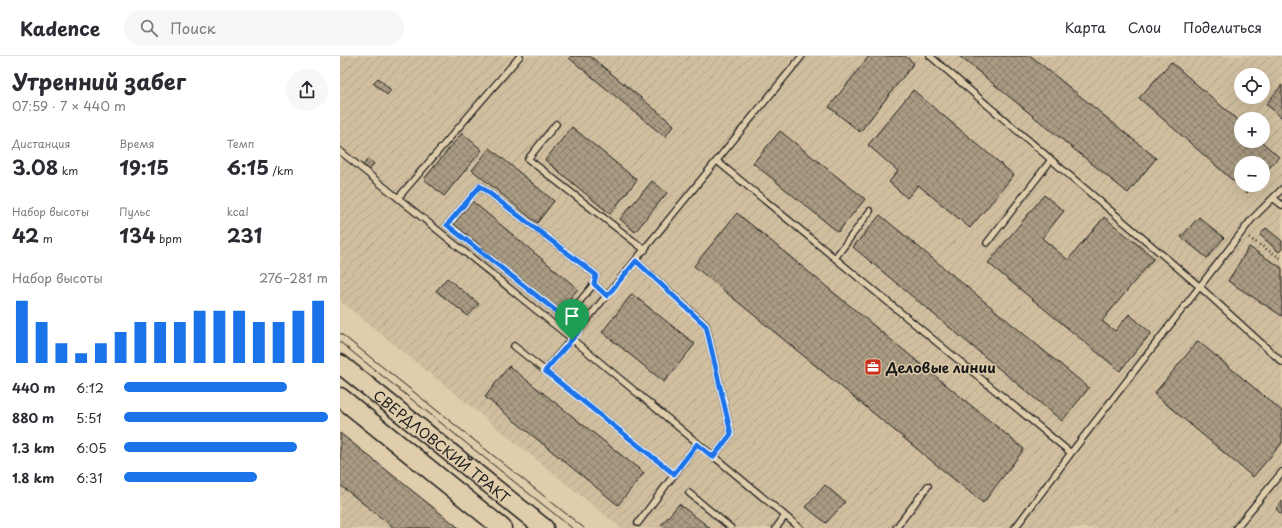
<!DOCTYPE html>
<html lang="ru">
<head>
<meta charset="utf-8">
<style>
  body { margin:0; font-family:"Playpen Sans",sans-serif; background:#f7f7f7; color:#2b2b33; height:100vh; display:flex; flex-direction:column; font-size:15px; white-space:nowrap }
  * { box-sizing:border-box; margin:0 }
  p { font-size:13px; color:#7c7c81 }
  .icon { flex:none; width:22px; height:22px; fill:none; stroke:currentColor; stroke-width:2; stroke-linecap:round; stroke-linejoin:round }
  .map { position:relative; flex:1; overflow:hidden }
  .side { display:flex; flex-direction:column; background:#fff; width:340px }
  .side>* { flex:none }
  .buttons { position:absolute; left:894px; top:12px; display:grid; gap:8px }
  .buttons a { display:grid; place-items:center; width:36px; height:36px; border-radius:50%; background:#fff; box-shadow:0 4px 16px #0002; font-size:20px }
  .pin { position:absolute; display:grid; place-items:center; width:34px; height:34px; color:#fff; margin:-41px -17px; border-radius:50% 50% 50% 0; rotate:-45deg; box-shadow:0 0 4px #0007 }
  .pin .icon { rotate:45deg }
  .round { display:grid; place-items:center; flex:none; width:42px; height:42px; border-radius:21px; background:#f7f7f7 }
  .headline { display:flex; align-items:center; justify-content:space-between; height:68px; padding:0 12px }
  h1 { font-size:22px; font-weight:700; line-height:30px }
  .stats { display:grid; grid-template-columns:repeat(3,1fr); gap:6px; height:68px; padding:4px 12px }
  .stats div { display:grid; align-content:center }
  .stats b { font-size:20px; font-weight:700 }
  .stats small { font-size:11px; font-weight:400 }
  .stats p { font-size:11px }
  .chart { height:112px; padding:8px 12px }
  .chart p { display:flex; justify-content:space-between }
  .chart svg { width:100%; height:72px; margin-top:4px; stroke:#1a73e8; stroke-width:6 }
  ul { padding:0 12px; list-style:none; font-size:13px }
  li { display:grid; grid-template-columns:64px 48px 1fr; align-items:center; height:30px }
  li i { height:10px; border-radius:5px; background:#1a73e8 }
  header { display:flex; align-items:center; gap:24px; box-sizing:border-box; height:56px; padding:0 20px; background:#fff; border-bottom:1px solid #e1e1e2 }
  header strong { font-size:19px }
  nav { display:flex; gap:22px; margin-inline-start:auto; font-size:14px }
  .search { width:280px; height:36px; background:#f7f7f7; display:flex; align-items:center; gap:10px; box-sizing:border-box; padding:0 14px; border-radius:22px; color:#7c7c81; font-size:15px }
  main { display:flex; flex:1; min-height:0 }
  .map>svg:first-child { display:block }
</style>
</head>
<body>
<header>
<strong>Kadence</strong>
<div class="search"><svg class="icon" aria-label="search" viewBox="0 0 24 24"><circle cx="10" cy="10" r="6"/><path d="M15 15l6 6"/></svg>Поиск</div>
<nav><a>Карта</a><a>Слои</a><a>Поделиться</a></nav>
</header>
<main>
<section class="side">
<div class="headline"><div><h1>Утренний забег</h1><p>07:59 · 7 × 440 m</p></div><a class="round"><svg class="icon" aria-label="share" viewBox="0 0 24 24"><path d="M12 15V3M7 8l5-5 5 5M5 13v7h14v-7"/></svg></a></div>
<div class="stats">
<div><p>Дистанция</p><b>3.08<small> km</small></b></div>
<div><p>Время</p><b>19:15</b></div>
<div><p>Темп</p><b>6:15<small> /km</small></b></div>
</div>
<div class="stats">
<div><p>Набор высоты</p><b>42<small> m</small></b></div>
<div><p>Пульс</p><b>134<small> bpm</small></b></div>
<div><p>kcal</p><b>231</b></div>
</div>
<div class="chart"><p><span>Набор высоты</span>276–281 m</p>
<svg viewBox="0 0 160 44" preserveAspectRatio="none"><path d="M5 44V6M15 44V19M25 44V32M35 44V38M45 44V32M55 44V25M65 44V19M75 44V19M85 44V19M95 44V12M105 44V12M115 44V12M125 44V19M135 44V19M145 44V12M155 44V6"/></svg>
</div>
<ul>
<li><b>440 m</b>6:12<i style="width:80%"></i></li>
<li><b>880 m</b>5:51<i style="width:100%"></i></li>
<li><b>1.3 km</b>6:05<i style="width:85%"></i></li>
<li><b>1.8 km</b>6:31<i style="width:65%"></i></li>
</ul>
</section>
<div class="map">
<svg width="942" height="472" viewBox="0 0 942 472">
  <defs>
    <pattern id="industrial-furrows" width="10" height="10" patternUnits="userSpaceOnUse"><rect width="10" height="10" fill="#d0be9f"/><path d="M-1 1l2-2M0 10L10 0M9 11l2-2" fill="none" stroke="#b2a388"/></pattern>
    <pattern id="building-cross-hatch" width="8" height="8" patternUnits="userSpaceOnUse"><rect width="8" height="8" fill="#aa9c83"/><path d="M0 0l8 8M0 8l8-8" fill="none" stroke="#8a7e6a"/></pattern>
  </defs>
  <rect width="100%" height="100%" fill="#e0cdab"/>
  <filter id="ink" filterUnits="userSpaceOnUse"><feTurbulence type="fractalNoise" baseFrequency=".025" numOctaves="2"/><feDisplacementMap in="SourceGraphic" scale="8" xChannelSelector="R" yChannelSelector="G"/><feConvolveMatrix kernelMatrix="1 2 1 2 8 2 1 2 1" color-interpolation-filters="sRGB"/></filter>
  <g filter="url(#ink)">
    <path fill="url(#industrial-furrows)" fill-rule="evenodd" d="M0,0H942V472H281L0,245ZM901,19H923V41H901ZM901,63H923V85H901ZM901,107H923V129H901Z
      M0,385L108,472H0Z"/>
    <path fill="url(#building-cross-hatch)" stroke="#1c1c1c" d="M231,0H250L334,69L325,81L229,2Z
      M529,0H565L574,7L520,76L489,51Z
      M619,0H691L816,102L788,137Z
      M831,6L901,67V85H921L939,101L923,119V107H901V129H914L907,137L799,42Z
      M38,22L51,34L47,39L33,27Z
      M942,29V62L926,48Z
      M573,34L674,119L630,172L578,129L567,142L549,126L558,115L528,89Z
      M232,71L297,124L270,158L205,104Z
      M440,75L525,143L498,176L413,107Z
      M122,77L142,94L104,140L84,123Z
      M150,92L214,145L197,167L132,114Z
      M28,103L34,108L27,116L22,111Z
      M312,125L327,137L295,176L280,163Z
      M704,139L724,155L702,182L728,204L764,161L814,202L762,265L775,275L789,258L811,277L780,315L648,207Z
      M132,145L238,233L219,255L114,168Z
      M397,157L684,393L643,447L354,210Z
      M540,159L749,332L722,365L513,191Z
      M859,161L884,182L867,202L841,181Z
      M926,172L942,185V193L939,196L920,179Z
      M909,191L942,212V260L888,225Z
      M107,222L139,248L128,260L96,235Z
      M292,238L355,288L324,326L262,276Z
      M858,285L942,355V387L913,421L814,338Z
      M169,310L304,417L278,449L145,341Z
      M0,377L119,472H54L0,429Z
      M485,429L505,446L486,467L466,451Z
      M942,445V459L936,453Z
      M339,448L370,472H324L321,469Z"/>
    <g fill="none" stroke-linecap="round" stroke-linejoin="round">
      <g stroke="#1c1c1c" stroke-width="8">
        <path id="service" d="M590,0L860,231L942,306
          M216,68L188,103L305,194
          M0,95L232,283L460,472
          M377,105L731,397
          M58,142L180,0
          M933,142L942,149
          M647,187L711,104
          M495,202L530,155
          M296,205L366,269L391,378L373,401
          M226,262L254,228
          M240,274L107,169L140,130L256,219L254,228L267,240
          M174,290L334,418
          M205,315L462,0
          M349,437L391,472
          M298,467L357,388
          M436,472L445,460
          M556,472L588,430
          M675,472L731,397L912,163L942,133
          M896,472L942,416"/>
      </g>
      <g stroke="#1c1c1c" stroke-width="21">
        <g id="primary">
          <path id="s1" d="M0,308L204,472"/>
          <path d="M0,341L162,472"/>
        </g>
      </g>
      <path stroke="#1c1c1c" stroke-width="2.5" stroke-dasharray="1 3" stroke-linecap="butt" d="M909,182L942,203"/>
      <use href="#service" stroke="#e0cdab" stroke-width="5.5"/>
      <use href="#primary" stroke="#e0cdab" stroke-width="18"/>
      <path stroke="#1c1c1c" stroke-width="1" d="M0,277L244,472
        M0,286L232,472"/>
    </g>
  </g>
  <g fill="none" stroke-linecap="round" stroke-linejoin="round" filter="url(#ink)">
    <g stroke="#fff" stroke-width="8">
      <path id="route" d="M140,130L256,219L254,228L267,240L296,205L366,270L391,378L373,401L357,388L334,418L205,315L240,274L107,169Z"/>
    </g>
    <use href="#route" stroke="#1a73e8" stroke-width="5"/>
  </g>
  <defs>
    <g id="office-square" transform="scale(0.9)"><rect x="-9" y="-9" width="18" height="18" rx="4" fill="#c8321e" stroke="#e0cdab"/><path d="M-6-3h4V-5.5h4V-3h4V5H-6ZM-1-4.5V-3h2v-1.5ZM-6 0V1H6V0Z" fill="#fff"/></g>
  </defs>
  <g fill-rule="evenodd">
    <use href="#office-square" x="533" y="311"/>
  </g>
  <g text-anchor="middle" dominant-baseline="central" stroke-width="3" stroke-linejoin="round" paint-order="stroke">
    <g font-size="14" font-weight="bold" fill="#1c1c1c" stroke="#e0cdab" text-anchor="start">
      <text x="546" y="311">Деловые линии</text>
    </g>
    <g font-size="14" fill="#1c1c1c" stroke="#e0cdab">
      <text stroke="none"><textPath href="#s1" startOffset="131">СВЕРДЛОВСКИЙ ТРАКТ</textPath></text>
    </g>
  </g>
</svg>
<div class="buttons">
<a><svg class="icon" aria-label="locate" viewBox="0 0 24 24"><circle cx="12" cy="12" r="6"/><path d="M12 2v4M12 18v4M2 12h4M18 12h4"/></svg></a>
<a>+</a>
<a>−</a>
</div>
<div class="pin" style="left:232px;top:284px;background:#1e9e55"><svg class="icon" aria-label="arrive" viewBox="0 0 24 24"><path d="M6 21V4h12l-3 4 3 4H6"/></svg></div>
</div>
</main>
</body>
</html>
